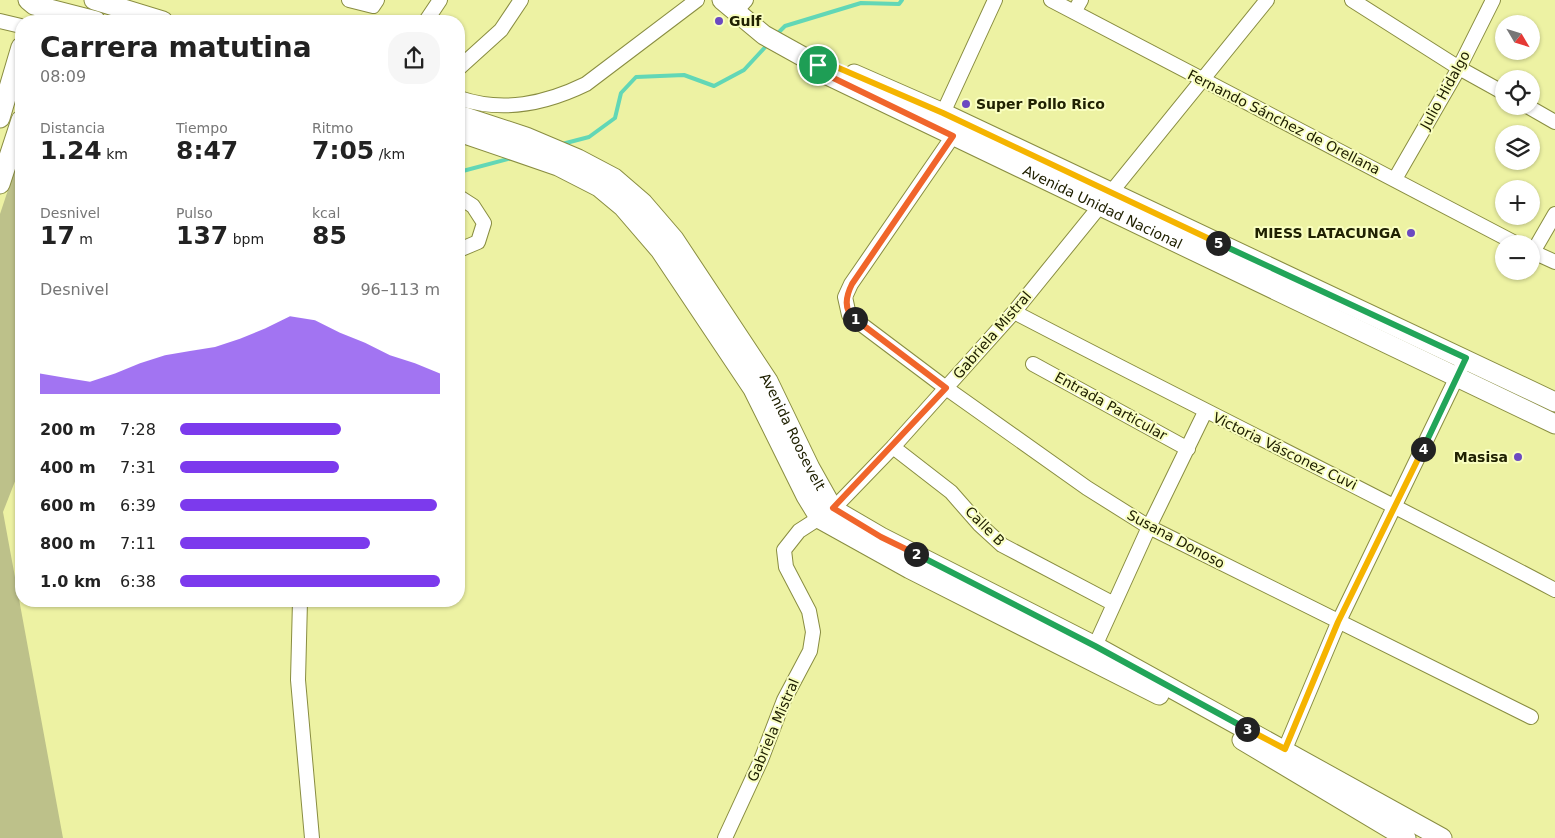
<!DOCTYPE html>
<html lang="es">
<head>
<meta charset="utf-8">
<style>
  body { margin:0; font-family:"DejaVu Sans",sans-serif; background:#f6f6f6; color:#222; height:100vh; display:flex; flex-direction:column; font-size:19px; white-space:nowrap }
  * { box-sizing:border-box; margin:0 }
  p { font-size:16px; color:#767676 }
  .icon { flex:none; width:28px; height:28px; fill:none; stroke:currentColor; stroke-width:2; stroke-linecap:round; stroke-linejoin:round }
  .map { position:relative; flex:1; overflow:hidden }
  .side { position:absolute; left:15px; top:15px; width:450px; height:592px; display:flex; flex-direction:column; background:#fff; border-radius:20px; box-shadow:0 1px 4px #0004 }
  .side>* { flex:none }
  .needle { width:32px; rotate:128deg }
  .fabs { position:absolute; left:1495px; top:15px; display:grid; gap:10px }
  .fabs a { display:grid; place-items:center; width:45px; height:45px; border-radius:50%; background:#fff; box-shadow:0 1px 4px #0004; font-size:25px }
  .pin { position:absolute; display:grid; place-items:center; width:42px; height:42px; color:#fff; margin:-21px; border:2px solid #fff; border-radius:50%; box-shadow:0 1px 5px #0007 }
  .km { position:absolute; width:25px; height:25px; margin:-12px; border-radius:50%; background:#222; color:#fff; font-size:14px; line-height:25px; text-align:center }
  .round { display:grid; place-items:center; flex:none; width:52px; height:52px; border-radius:20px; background:#f6f6f6 }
  .overview { display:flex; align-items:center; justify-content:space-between; height:85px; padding:0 25px }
  h1 { font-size:28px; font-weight:700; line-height:38px }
  .metrics { display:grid; grid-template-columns:repeat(3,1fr); gap:8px; height:85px; padding:5px 25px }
  .metrics div { display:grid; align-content:center }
  .metrics b { font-size:25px; font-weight:700 }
  .metrics small { font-size:14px; font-weight:400 }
  .metrics p { font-size:14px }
  .chart { height:140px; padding:10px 25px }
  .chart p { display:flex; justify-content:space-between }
  .chart svg { width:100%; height:90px; margin-top:5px; fill:#7c3aed; opacity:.7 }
  ul { padding:0 25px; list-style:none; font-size:16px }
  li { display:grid; grid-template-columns:80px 60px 1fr; align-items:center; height:38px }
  li i { height:12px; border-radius:6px; background:#7c3aed }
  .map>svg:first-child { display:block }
</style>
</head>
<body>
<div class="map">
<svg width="1555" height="838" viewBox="0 0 1555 838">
  <rect width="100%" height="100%" fill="#edf2a3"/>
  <path fill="#bdc18a" d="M21,151V466L3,512L63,838H0V214Z"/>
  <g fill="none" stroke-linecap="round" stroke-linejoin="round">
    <path stroke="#62d7b6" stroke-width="4" d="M776,35L785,26L861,3L899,4L902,0
      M562,144L589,137L615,118L621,93L636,77L684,75L714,86L744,70L768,44
      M459,172L512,158"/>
    <g stroke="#898d41" stroke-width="16">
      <path id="street" d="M349,0L373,6L377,0
        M1051,0L1517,244
        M1352,0L1459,68L1504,93
        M736,11L746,0
        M1074,12L1081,0
        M0,21L21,26
        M426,21L440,0
        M459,68L501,30L521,0
        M459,98C503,113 545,104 586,84L697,0
        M1527,106L1555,122
        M943,113L995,0
        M953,136L851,284L845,297L849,315L946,388L1087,488L1149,527L1531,717
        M1395,179L1459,68L1493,0
        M459,197L473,206L484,223L478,242L459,250
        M1531,251L1555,262
        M1533,252L1555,214
        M1014,312C1194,406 1376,495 1555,590
        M1033,364L1188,449
        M893,447L951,492L979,524L1002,545L1114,604
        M300,601L298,680L312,838
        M1095,646L1149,527L1205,412
        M1285,749L1338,623L1466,358
        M725,838L761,760L784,700L810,651L813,632L809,611L786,567L784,550L799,531L833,509L893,447L1014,312L1267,0"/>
    </g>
    <g stroke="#898d41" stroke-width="21">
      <g id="secondary">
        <path d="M28,0L34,5L96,21"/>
        <path d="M94,0L163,21"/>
        <path id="s1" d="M722,0L764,35L818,65L823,73L1555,424"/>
        <path d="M854,74L943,113L1555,402"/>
        <path id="s2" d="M459,115L526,137L578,159L614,178L643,203L674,239L768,381L810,468L833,509L881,537L1095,646L1442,838"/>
        <path d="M0,118L21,47"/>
        <path d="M459,132L558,166L599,187L623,207L660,250L753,389L806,496L820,519L910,569L1159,695"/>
        <path d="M0,184L21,120"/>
        <path d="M1242,740L1406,838"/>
      </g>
    </g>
    <use href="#street" stroke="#fff" stroke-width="14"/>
    <use href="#secondary" stroke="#fff" stroke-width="19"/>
  </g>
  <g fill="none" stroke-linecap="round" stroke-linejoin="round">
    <g stroke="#fff" stroke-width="10">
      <path id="split-1" d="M818,65L823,73L953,136L852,284C846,296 843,310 855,319"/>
    </g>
    <g stroke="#fff" stroke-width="10">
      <path id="split-2" d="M855,319L946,388L833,508L881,537L916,554"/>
    </g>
    <g stroke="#fff" stroke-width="10">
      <path id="split-3" d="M916,554L1095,646L1247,729"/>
    </g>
    <g stroke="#fff" stroke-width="10">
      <path id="split-4" d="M1247,729L1285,749L1338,622L1423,449"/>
    </g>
    <g stroke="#fff" stroke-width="10">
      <path id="split-5" d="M1218,243L1466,358L1423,449"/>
    </g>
    <g stroke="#fff" stroke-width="10">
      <path id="split-6" d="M818,65L827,63L943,113L1218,243"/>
    </g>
    <use href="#split-1" stroke="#f0652b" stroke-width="6"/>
    <use href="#split-2" stroke="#f0652b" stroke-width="6"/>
    <use href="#split-3" stroke="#22a559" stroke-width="6"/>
    <use href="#split-4" stroke="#f5b400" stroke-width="6"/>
    <use href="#split-5" stroke="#22a559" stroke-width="6"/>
    <use href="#split-6" stroke="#f5b400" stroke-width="6"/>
  </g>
  <g fill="#6b49c1" stroke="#f9fec0" stroke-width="2">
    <circle cx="719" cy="21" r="5"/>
    <circle cx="966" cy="104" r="5"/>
    <circle cx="1411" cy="233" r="5"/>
    <circle cx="1518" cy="457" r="5"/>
  </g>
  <g text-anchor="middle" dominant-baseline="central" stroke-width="4" stroke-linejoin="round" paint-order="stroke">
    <g font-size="14" font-weight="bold" fill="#202102" stroke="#f9fec0" text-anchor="start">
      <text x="729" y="21">Gulf</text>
      <text x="976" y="104">Super Pollo Rico</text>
      <text x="1401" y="233" text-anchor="end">MIESS LATACUNGA</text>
      <text x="1508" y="457" text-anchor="end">Masisa</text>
    </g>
    <g font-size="14" fill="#202102" stroke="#f9fec0">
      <text transform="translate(1445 90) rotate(-61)">Julio Hidalgo</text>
      <text transform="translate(1284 122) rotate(27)">Fernando Sánchez de Orellana</text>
      <text stroke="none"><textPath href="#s1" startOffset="436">Avenida Unidad Nacional</textPath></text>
      <text transform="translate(992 335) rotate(-49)">Gabriela Mistral</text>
      <text transform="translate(1111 406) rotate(29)">Entrada Particular</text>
      <text stroke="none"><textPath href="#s2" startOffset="480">Avenida Roosevelt</textPath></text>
      <text transform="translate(1285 451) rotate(26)">Victoria Vásconez Cuvi</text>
      <text transform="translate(985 526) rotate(45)">Calle B</text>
      <text transform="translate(1176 539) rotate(28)">Susana Donoso</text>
      <text transform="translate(773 730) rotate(-67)">Gabriela Mistral</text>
    </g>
  </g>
</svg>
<div class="fabs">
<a><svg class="needle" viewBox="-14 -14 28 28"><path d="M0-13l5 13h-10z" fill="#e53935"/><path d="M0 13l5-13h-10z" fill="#767676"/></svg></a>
<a><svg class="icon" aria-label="locate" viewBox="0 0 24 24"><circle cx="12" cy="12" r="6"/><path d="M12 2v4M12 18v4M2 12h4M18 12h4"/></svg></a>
<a><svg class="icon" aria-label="layers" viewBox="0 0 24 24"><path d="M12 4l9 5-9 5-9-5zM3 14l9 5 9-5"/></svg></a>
<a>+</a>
<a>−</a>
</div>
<div class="pin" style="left:818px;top:65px;background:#1e9e55"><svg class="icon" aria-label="arrive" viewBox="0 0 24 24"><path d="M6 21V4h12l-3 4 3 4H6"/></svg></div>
<b class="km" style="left:855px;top:319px">1</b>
<b class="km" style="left:916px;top:554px">2</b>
<b class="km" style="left:1247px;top:729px">3</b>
<b class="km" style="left:1423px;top:449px">4</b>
<b class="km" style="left:1218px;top:243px">5</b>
<section class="side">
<div class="overview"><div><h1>Carrera matutina</h1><p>08:09</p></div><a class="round"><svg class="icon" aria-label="share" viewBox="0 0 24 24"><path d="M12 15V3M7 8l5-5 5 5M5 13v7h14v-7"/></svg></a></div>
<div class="metrics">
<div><p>Distancia</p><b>1.24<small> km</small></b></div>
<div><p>Tiempo</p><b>8:47</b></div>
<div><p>Ritmo</p><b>7:05<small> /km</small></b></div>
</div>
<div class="metrics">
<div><p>Desnivel</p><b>17<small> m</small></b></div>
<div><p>Pulso</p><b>137<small> bpm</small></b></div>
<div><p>kcal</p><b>85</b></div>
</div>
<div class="chart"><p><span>Desnivel</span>96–113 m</p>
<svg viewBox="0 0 160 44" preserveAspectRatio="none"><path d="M0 44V34L10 36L20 38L30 34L40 29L50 25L60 23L70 21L80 17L90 12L100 6L110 8L120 14L130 19L140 25L150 29L160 34V44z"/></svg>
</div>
<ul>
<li><b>200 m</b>7:28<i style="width:62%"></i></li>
<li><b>400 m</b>7:31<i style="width:61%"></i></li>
<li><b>600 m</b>6:39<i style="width:99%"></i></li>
<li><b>800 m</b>7:11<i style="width:73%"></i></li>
<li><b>1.0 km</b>6:38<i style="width:100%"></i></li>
</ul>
</section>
</div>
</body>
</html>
